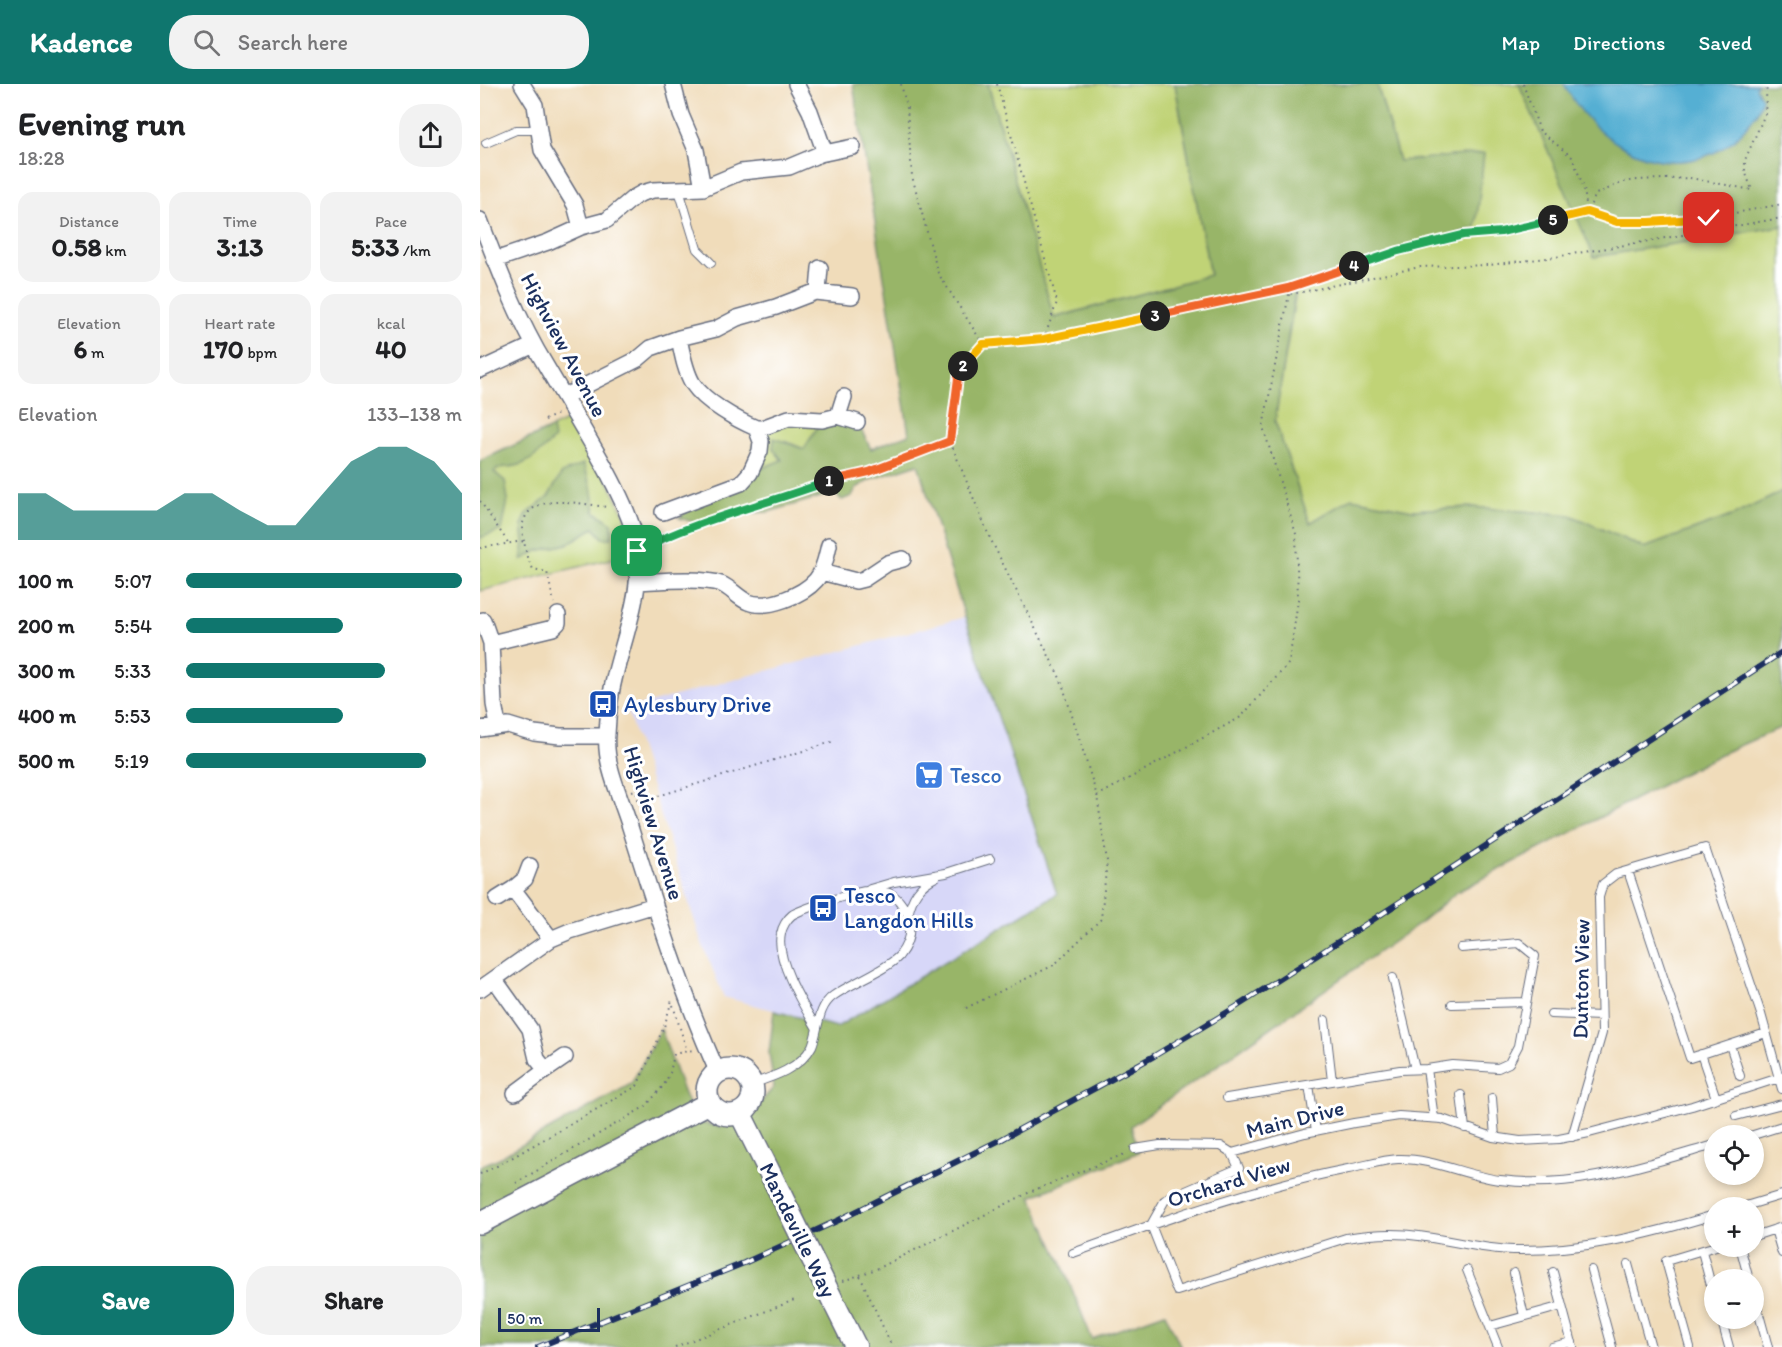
<!DOCTYPE html>
<html lang="en">
<head>
<meta charset="utf-8">
<style>
  body { margin:0; font-family:Itim,sans-serif; background:#f2f2f2; color:#202124; height:100vh; display:flex; flex-direction:column; font-size:22px; white-space:nowrap }
  * { box-sizing:border-box; margin:0 }
  p { font-size:20px; color:#757577 }
  .icon { flex:none; width:33px; height:33px; fill:none; stroke:currentColor; stroke-width:2; stroke-linecap:round; stroke-linejoin:round }
  .map { position:relative; flex:1; overflow:hidden }
  .panel { display:flex; flex-direction:column; background:#fff; width:480px }
  .panel>* { flex:none }
  .tools { position:absolute; left:1224px; top:1041px; display:grid; gap:12px }
  .tools a { display:grid; place-items:center; width:60px; height:60px; border-radius:50%; background:#fff; box-shadow:0 3px 9px #0003; font-size:30px }
  .scale { position:absolute; left:18px; bottom:15px; width:102px; box-sizing:border-box; padding-left:6px; border:3px solid #1b2f5e; border-top:0; font-size:16px; line-height:21px; white-space:nowrap; color:#1b2f5e; -webkit-text-stroke:4px #fff; paint-order:stroke }
  .pin { position:absolute; display:grid; place-items:center; width:51px; height:51px; color:#fff; margin:-26px; border-radius:12px; box-shadow:0 3px 9px #0006 }
  .km { position:absolute; width:30px; height:30px; margin:-15px; border-radius:50%; background:#222; color:#fff; font-size:16px; line-height:30px; text-align:center }
  .round { display:grid; place-items:center; flex:none; width:63px; height:63px; border-radius:24px; background:#f2f2f2 }
  .summary { display:flex; align-items:center; justify-content:space-between; height:102px; padding:0 18px }
  h1 { font-size:33px; font-weight:700; line-height:45px }
  .stats { display:grid; grid-template-columns:repeat(3,1fr); gap:9px; height:102px; padding:6px 18px }
  .stats div { display:grid; align-content:center; border-radius:15px; background:#f2f2f2; text-align:center }
  .stats b { font-size:26px; font-weight:700 }
  .stats small { font-size:16px; font-weight:400 }
  .stats p { font-size:16px }
  .chart { height:168px; padding:12px 18px }
  .chart p { display:flex; justify-content:space-between }
  .chart svg { width:100%; height:108px; margin-top:6px; fill:#0f766e; opacity:.7 }
  .primary-button { display:flex; gap:12px; margin-top:auto; padding:12px 18px }
  .primary-button a { flex:1; height:69px; border-radius:24px; background:#0f766e; color:#fff; font-size:24px; font-weight:700; line-height:69px; text-align:center }
  .primary-button a+a { background:#f2f2f2; color:#202124 }
  ul { padding:0 18px; list-style:none; font-size:20px }
  li { display:grid; grid-template-columns:96px 72px 1fr; align-items:center; height:45px }
  li i { height:15px; border-radius:8px; background:#0f766e }
  header { display:flex; align-items:center; gap:36px; box-sizing:border-box; height:84px; padding:0 30px; background:#0f766e; color:#fff }
  header strong { font-size:28px }
  nav { display:flex; gap:33px; margin-inline-start:auto; font-size:21px }
  .search { width:420px; height:54px; background:#f2f2f2; display:flex; align-items:center; gap:15px; box-sizing:border-box; padding:0 21px; border-radius:24px; color:#757577; font-size:22px }
  main { display:flex; flex:1; min-height:0 }
  .map>svg:first-child { display:block }
</style>
</head>
<body>
<header>
<strong>Kadence</strong>
<div class="search"><svg class="icon" aria-label="search" viewBox="0 0 24 24"><circle cx="10" cy="10" r="6"/><path d="M15 15l6 6"/></svg>Search here</div>
<nav><a>Map</a><a>Directions</a><a>Saved</a></nav>
</header>
<main>
<section class="panel">
<div class="summary"><div><h1>Evening run</h1><p>18:28</p></div><a class="round"><svg class="icon" aria-label="share" viewBox="0 0 24 24"><path d="M12 15V3M7 8l5-5 5 5M5 13v7h14v-7"/></svg></a></div>
<div class="stats">
<div><p>Distance</p><b>0.58<small> km</small></b></div>
<div><p>Time</p><b>3:13</b></div>
<div><p>Pace</p><b>5:33<small> /km</small></b></div>
</div>
<div class="stats">
<div><p>Elevation</p><b>6<small> m</small></b></div>
<div><p>Heart rate</p><b>170<small> bpm</small></b></div>
<div><p>kcal</p><b>40</b></div>
</div>
<div class="chart"><p><span>Elevation</span>133–138 m</p>
<svg viewBox="0 0 160 44" preserveAspectRatio="none"><path d="M0 44V25L10 25L20 32L30 32L40 32L50 32L60 25L70 25L80 32L90 38L100 38L110 25L120 12L130 6L140 6L150 12L160 25V44z"/></svg>
</div>
<ul>
<li><b>100 m</b>5:07<i style="width:100%"></i></li>
<li><b>200 m</b>5:54<i style="width:57%"></i></li>
<li><b>300 m</b>5:33<i style="width:72%"></i></li>
<li><b>400 m</b>5:53<i style="width:57%"></i></li>
<li><b>500 m</b>5:19<i style="width:87%"></i></li>
</ul>
<div class="primary-button"><a>Save</a><a>Share</a></div>
</section>
<div class="map">
<svg width="1302" height="1263" viewBox="0 0 1302 1263">
  <rect width="100%" height="100%" fill="#fff"/>
  <filter id="ink" filterUnits="userSpaceOnUse"><feTurbulence type="fractalNoise" baseFrequency=".0167" numOctaves="2"/><feDisplacementMap in="SourceGraphic" scale="12" xChannelSelector="R" yChannelSelector="G"/><feConvolveMatrix kernelMatrix="1 2 1 2 8 2 1 2 1" color-interpolation-filters="sRGB"/></filter>
  <filter id="wash" filterUnits="userSpaceOnUse"><feTurbulence type="fractalNoise" baseFrequency=".008" numOctaves="4" result="noise"/><feDisplacementMap in="SourceGraphic" scale="24" xChannelSelector="R" yChannelSelector="G"/><feGaussianBlur stdDeviation="1.35" result="paint"/><feColorMatrix in="noise" values="0 0 0 0 0 0 0 0 0 0 0 0 0 0 0 0 0 1.4 0 .05"/><feComposite in="paint" operator="in"/></filter>
  <g filter="url(#wash)">
    <rect width="100%" height="100%" fill="#f0dcba"/>
    <path fill="#d7d7f8" d="M485,533L577,813L357,943L244,913L221,857L147,625Z"/>
    <path fill="#c0d376" stroke="#6e816a" stroke-width="1.5" d="M508,0H695L730,191L573,234Z
      M897,0H1039L1115,173L1302,142V408L1254,431L1164,464L1090,431L992,423L932,426L872,414L830,439L795,337L817,201L919,77Z
      M97,332L155,453L135,474L0,507V377Z
      M342,336L324,365L305,357L302,376L270,389L276,344Z"/>
    <path fill="#98b567" stroke="#5a7262" stroke-width="1.5" d="M373,0H508L574,234L730,191L695,0H897L919,77L1004,69L996,144L816,202L795,337L830,439L872,414L932,426L992,423L1090,431L1164,464L1254,431L1302,408V643L1243,669L977,808L940,839L651,1042L659,1068L551,1113L581,1178L612,1255L685,1229L701,1263H0V1082L17,1075L151,1000L181,945L202,1005L216,1038L241,1043L273,1027L294,1003L289,969L294,927L357,943L577,810L485,533L438,380L390,396L376,404L372,412L362,416L354,409L288,428L246,430L220,440L199,434L220,415L270,389L302,376L293,365L294,354L324,365L342,336L377,338L391,365L429,350Z
      M1039,0H1302V142L1114,173Z
      M72,344L74,355C65,364 54,375 42,380C32,385 22,380 14,388L25,397L28,416L22,446L0,454V377Z
      M103,380L111,402L115,428L132,439V454H123L114,444L87,460L57,467L42,476L44,457L42,441L47,430L68,413L82,389Z"/>
    <path fill="#55afd3" stroke="#386f98" stroke-width="1.5" d="M1084,0H1277L1276,4L1282,14C1280,28 1270,38 1261,49C1250,61 1239,68 1223,73C1164,90 1111,51 1084,0Z"/>
  </g>
  <g filter="url(#ink)">
    <g fill="none" stroke-linecap="round" stroke-linejoin="round">
      <g stroke="#666c7e" stroke-width="10">
        <path id="lane" d="M6,59L36,46H58
          M199,106L217,165L231,179
          M1148,787L1210,974L1286,949
          M390,805L414,798L466,789L510,775
          M428,831C432,813 439,801 456,793
          M913,894L935,985
          M972,920L1046,918
          M1071,930L1121,932
          M845,936L852,997
          M1250,961L1260,992
          M1221,970L1236,1014
          M271,1000C293,993 321,984 332,962C339,945 337,924 353,912C371,899 405,887 419,872C427,862 431,850 429,838C427,827 420,814 409,809C404,807 392,806 386,807C375,808 321,825 312,831C307,835 302,843 301,850C295,875 323,921 336,943
          M829,1001L836,1047
          M981,1011L985,1044
          M747,1014L920,986L947,985
          M1012,1014L1015,1053
          M1256,1032L1302,1020
          M954,1034L947,985L973,981L1018,984L1029,979L1038,962L1055,872L1039,859L981,864
          M1270,1052L1302,1042
          M1092,1053L1122,949L1119,813L1123,800L1136,790L1225,764L1281,930L1302,1005
          M1234,1061C1165,1081 1093,1106 1020,1096C986,1092 953,1074 918,1075C902,1076 884,1082 868,1085C801,1098 736,1118 671,1141L697,1207L866,1154C890,1150 914,1148 939,1152C970,1156 1001,1165 1033,1166C1104,1167 1167,1151 1234,1131
          M655,1065L680,1061L741,1062L752,1069
          M752,1069L825,1049L874,1039L919,1032L962,1035L1013,1053L1040,1057L1079,1055L1109,1049L1212,1022L1302,993
          M1259,1124L1302,1111
          M1295,1145L1302,1169
          M1274,1152L1302,1143
          M1260,1162L1269,1196
          M1222,1167L1234,1213
          M593,1169L671,1141L685,1116L759,1084L752,1069
          M1148,1180L1171,1263
          M987,1186L1018,1263
          M1111,1186L1132,1263
          M1073,1188L1093,1263
          M1034,1189L1044,1232
          M1274,1212L1288,1263
          M1241,1234L1249,1263
          M1010,1242L1082,1222
          M1072,1263L1092,1258
          M1210,1263L1186,1177L1236,1162"/>
      </g>
      <g stroke="#666c7e" stroke-width="18">
        <path id="street" d="M42,0L55,21L62,66L95,121L101,143
          M193,0L201,31L216,66L223,104
          M316,0L330,27L345,69
          M0,136C19,186 38,236 66,282C83,311 100,339 117,369C132,395 147,423 155,452C166,500 146,546 135,591C130,610 128,630 127,650C124,681 141,713 150,743C176,826 202,909 238,989
          M15,176L68,158L101,143L127,136L153,114L162,109L173,106L223,104L261,88L309,83L340,70L373,63
          M338,207L340,184
          M0,286L54,261
          M85,312L158,275L171,264L199,254L236,245L257,234L296,223L335,208L372,212
          M358,332L377,338
          M276,344H282L309,334L342,336L358,332L364,313
          M183,428L261,399L270,389L280,367L281,357L276,344C257,336 225,318 213,300C205,287 202,269 199,254
          M341,488L376,497L384,495L408,479L423,475
          M157,498C180,497 220,493 241,500C251,504 258,514 268,518C287,526 323,511 336,496C344,487 346,473 349,461
          M3,536L11,559L14,620L18,641
          M11,559L73,544L78,539V531
          M0,645L28,641L54,649L80,652H126
          M50,782L45,795L33,805L71,855
          M17,815L33,805
          M15,896L50,945L57,975L66,986L35,1009
          M0,905L71,855L90,847L175,821
          M66,986L85,973"/>
      </g>
      <g stroke="#666c7e" stroke-width="24">
        <path id="secondary" d="M227 1008a23 23 0 1 1 46 0a23 23 0 1 1-46 0Z
          M260,1029L301,1111
          M0,1139L229,1019
          M355,1221L376,1263"/>
      </g>
      <path stroke="#666c7e" stroke-width="2" stroke-dasharray="1.5 4.5" stroke-linecap="butt" d="M421,0L427,24L432,92L458,189L503,260
        M517,0L577,218L564,255
        M1043,0L1060,47L1092,73L1104,104L1107,128L1137,138H1169L1229,134L1302,120
        M808,204L918,167L983,151L1021,148L1107,128L1116,110L1144,98L1157,96L1210,94L1272,106L1265,87V76L1285,30L1287,0
        M503,260L479,286L470,357L509,452L581,596L617,712L761,633L809,579L818,516L816,450L783,343L809,210
        M503,260L564,255L808,204L809,210L822,208L940,183L1009,181L1075,173L1302,134
        M65,336L78,330
        M0,417L29,460
        M44,457C43,452 41,444 43,439C52,406 104,421 128,423
        M171,460L186,452L273,421L316,409L352,395L389,388L470,357
        M0,464L44,457L47,473L53,485L67,488L74,519
        M152,707L155,706L159,718L352,658
        M193,921L207,967
        M486,924L574,881L621,835L627,777L617,712
        M0,1090L21,1080L157,1002L184,943L192,916
        M36,1099L166,1022L184,1001L190,989L194,970L213,966
        M380,1192L412,1263
        M363,1197L399,1184L552,1107L647,1069
        M195,1263L317,1215"/>
      <use href="#lane" stroke="#fff" stroke-width="8"/>
      <use href="#street" stroke="#fff" stroke-width="15"/>
      <use href="#secondary" stroke="#fff" stroke-width="21"/>
      <g stroke="#1b2f5e" stroke-width="6">
        <path id="rail" d="M58,1263L264,1179L359,1136L522,1055L674,972L756,923L894,835L1302,568"/>
      </g>
      <use href="#rail" stroke="#fff" stroke-width="4" stroke-dasharray="11" stroke-linecap="butt"/>
      <g stroke="#666c7e" stroke-width="24" stroke-linecap="butt">
        <path id="secondary-bridge" d="M301,1111L355,1221"/>
      </g>
      <use href="#secondary-bridge" stroke="#fff" stroke-width="21"/>
    </g>
  </g>
  <g fill="none" stroke-linecap="round" stroke-linejoin="round" filter="url(#ink)">
    <g stroke="#fff" stroke-width="12">
      <path id="split-1" d="M157,467C218,435 285,421 349,397"/>
    </g>
    <g stroke="#fff" stroke-width="12">
      <path id="split-2" d="M349,397L389,388L470,357L479,286L483,282"/>
    </g>
    <g stroke="#fff" stroke-width="12">
      <path id="split-3" d="M483,282L503,260L564,255L675,232"/>
    </g>
    <g stroke="#fff" stroke-width="12">
      <path id="split-4" d="M675,232L808,204L874,182"/>
    </g>
    <g stroke="#fff" stroke-width="12">
      <path id="split-5" d="M874,182L918,167L983,151L1021,148L1073,136"/>
    </g>
    <g stroke="#fff" stroke-width="12">
      <path id="split-6" d="M1073,136L1107,128L1137,138H1169L1229,134"/>
    </g>
    <use href="#split-1" stroke="#22a559" stroke-width="8"/>
    <use href="#split-2" stroke="#f0652b" stroke-width="8"/>
    <use href="#split-3" stroke="#f5b400" stroke-width="8"/>
    <use href="#split-4" stroke="#f0652b" stroke-width="8"/>
    <use href="#split-5" stroke="#22a559" stroke-width="8"/>
    <use href="#split-6" stroke="#f5b400" stroke-width="8"/>
  </g>
  <defs>
    <g id="bus-square" transform="scale(1.5)"><rect x="-9" y="-9" width="18" height="18" rx="4" fill="#1a4fb4" stroke="#fff"/><path d="M-5-6H5V4H4V6H2V4H-2V6H-4V4H-5ZM-3.5-4V0h7V-4ZM-3.5 1.2v1.5H-2V1.2ZM2 1.2v1.5H3.5V1.2Z" fill="#fff"/></g>
    <g id="supermarket-square" transform="scale(1.5)"><rect x="-9" y="-9" width="18" height="18" rx="4" fill="#3f7fe0" stroke="#fff"/><path d="M-6-5.5h2.5l.6 2H6L4.5 2H-2.5L-4.4-4H-6ZM-1.5 3.2a1.3 1.3 0 1 0 .1 0ZM3 3.2a1.3 1.3 0 1 0 .1 0Z" fill="#fff"/></g>
  </defs>
  <g fill-rule="evenodd">
    <use href="#bus-square" x="123" y="620"/>
    <use href="#supermarket-square" x="449" y="691"/>
    <use href="#bus-square" x="343" y="824"/>
  </g>
  <g text-anchor="middle" dominant-baseline="central" stroke-width="6" stroke-linejoin="round" paint-order="stroke">
    <g font-size="22" fill="#1b2f5e" stroke="#fff">
      <text transform="translate(84 261) rotate(62)">Highview Avenue</text>
      <text transform="translate(174 739) rotate(73)">Highview Avenue</text>
      <text transform="translate(1101 895) rotate(-89)">Dunton View</text>
      <text transform="translate(815 1035) rotate(-14)">Main Drive</text>
      <text transform="translate(749 1098) rotate(-17)">Orchard View</text>
      <text transform="translate(318 1146) rotate(64)">Mandeville Way</text>
    </g>
    <g font-size="22" fill="#164399" stroke="#fff" text-anchor="start">
      <text x="144" y="620">Aylesbury Drive</text>
      <text x="364" y="811">Tesco<tspan x="364" dy="25">Langdon Hills</tspan></text>
    </g>
    <g font-size="22" fill="#366cbe" stroke="#fff" text-anchor="start">
      <text x="470" y="691">Tesco</text>
    </g>
  </g>
</svg>
<div class="tools">
<a><svg class="icon" aria-label="locate" viewBox="0 0 24 24"><circle cx="12" cy="12" r="6"/><path d="M12 2v4M12 18v4M2 12h4M18 12h4"/></svg></a>
<a>+</a>
<a>−</a>
</div>
<div class="scale">50 m</div>
<div class="pin" style="left:157px;top:467px;background:#1e9e55"><svg class="icon" aria-label="arrive" viewBox="0 0 24 24"><path d="M6 21V4h12l-3 4 3 4H6"/></svg></div>
<div class="pin" style="left:1229px;top:134px;background:#d93025"><svg class="icon" aria-label="check" viewBox="0 0 24 24"><path d="M5 12l5 5 9-10"/></svg></div>
<b class="km" style="left:349px;top:397px">1</b>
<b class="km" style="left:483px;top:282px">2</b>
<b class="km" style="left:675px;top:232px">3</b>
<b class="km" style="left:874px;top:182px">4</b>
<b class="km" style="left:1073px;top:136px">5</b>
</div>
</main>
</body>
</html>
